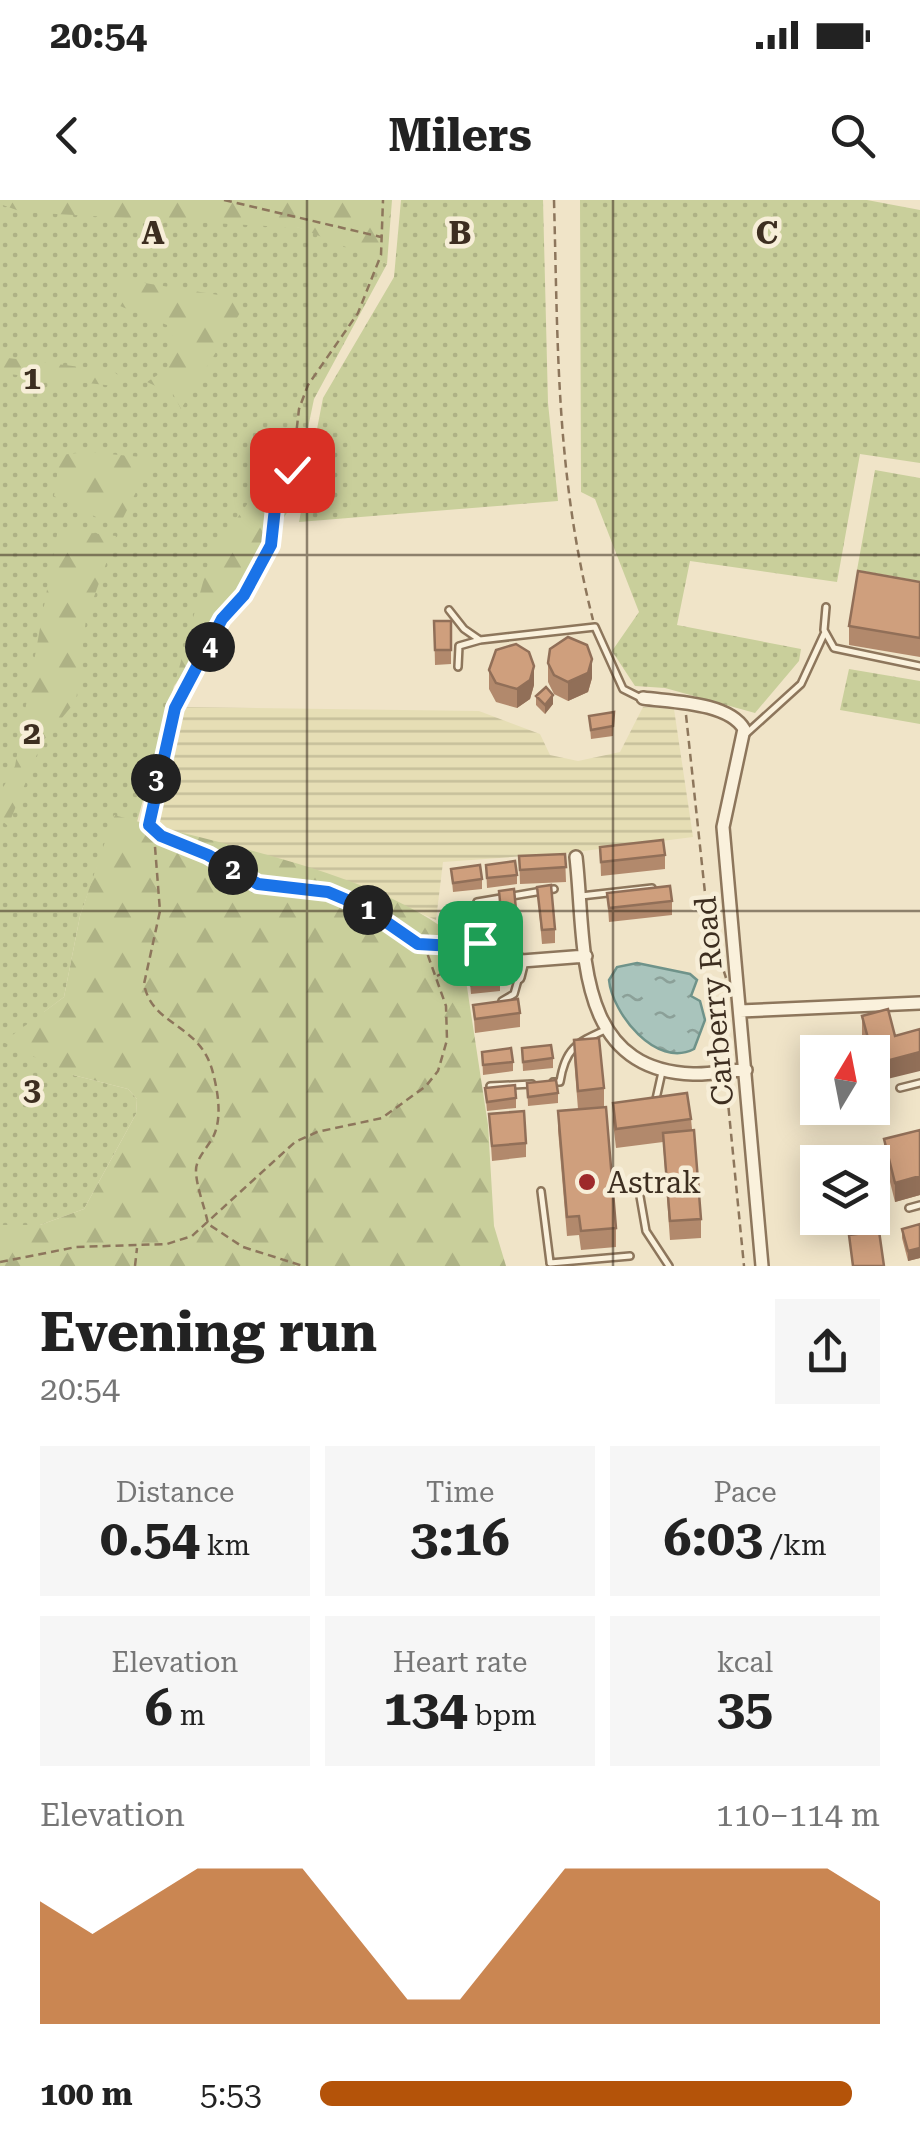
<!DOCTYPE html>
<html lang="en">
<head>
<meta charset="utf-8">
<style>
  body { margin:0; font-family:"Roboto Serif",serif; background:#f6f6f6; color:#222; height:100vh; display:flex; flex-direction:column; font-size:38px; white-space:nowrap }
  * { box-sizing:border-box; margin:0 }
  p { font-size:32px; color:#767676 }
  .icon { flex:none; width:55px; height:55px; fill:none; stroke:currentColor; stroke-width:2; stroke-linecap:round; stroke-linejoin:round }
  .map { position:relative; height:1066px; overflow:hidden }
  .details { display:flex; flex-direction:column; background:#fff; flex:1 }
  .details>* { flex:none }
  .needle { width:65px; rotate:10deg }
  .controls { position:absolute; left:800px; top:835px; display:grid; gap:20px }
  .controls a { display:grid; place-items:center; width:90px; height:90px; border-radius:0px; background:#fff; box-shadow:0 5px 25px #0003; font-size:50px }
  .pin { position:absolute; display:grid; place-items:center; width:85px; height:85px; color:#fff; margin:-42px; border-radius:20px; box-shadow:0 5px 15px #0006 }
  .km { position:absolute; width:50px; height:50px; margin:-25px; border-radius:50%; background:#222; color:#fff; font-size:28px; line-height:50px; text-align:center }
  .round { display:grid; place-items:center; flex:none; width:105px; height:105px; border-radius:0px; background:#f6f6f6 }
  .head { display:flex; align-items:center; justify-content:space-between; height:170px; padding:0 40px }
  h1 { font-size:55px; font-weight:700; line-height:75px }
  .figures { display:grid; grid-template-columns:repeat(3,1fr); gap:15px; height:170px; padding:10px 40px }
  .figures div { display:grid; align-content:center; border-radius:0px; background:#f6f6f6; text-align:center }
  .figures b { font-size:50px; font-weight:700 }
  .figures small { font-size:28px; font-weight:400 }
  .figures p { font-size:28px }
  .chart { height:280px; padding:20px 40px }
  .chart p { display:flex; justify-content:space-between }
  .chart svg { width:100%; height:180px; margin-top:10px; fill:#b45309; opacity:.7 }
  ul { padding:0 40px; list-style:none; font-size:32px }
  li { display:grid; grid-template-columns:160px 120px 1fr; align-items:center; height:75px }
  li i { height:25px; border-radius:12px; background:#b45309 }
  .status { display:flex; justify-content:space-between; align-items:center; height:70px; padding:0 50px; background:#fff; direction:ltr }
  .status svg { height:28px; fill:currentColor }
  header { display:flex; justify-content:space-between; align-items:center; height:130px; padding:0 40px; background:#fff; font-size:45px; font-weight:700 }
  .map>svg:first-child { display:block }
</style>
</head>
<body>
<div class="status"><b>20:54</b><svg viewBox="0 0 49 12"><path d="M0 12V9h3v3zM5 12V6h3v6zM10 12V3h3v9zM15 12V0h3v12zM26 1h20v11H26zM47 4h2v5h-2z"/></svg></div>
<header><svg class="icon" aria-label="back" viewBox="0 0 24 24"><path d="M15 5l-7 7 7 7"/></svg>Milers<svg class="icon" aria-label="search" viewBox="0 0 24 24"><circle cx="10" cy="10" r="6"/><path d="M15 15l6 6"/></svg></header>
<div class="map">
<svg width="920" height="1066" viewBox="0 0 920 1066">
  <defs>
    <pattern id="farmland-rules" width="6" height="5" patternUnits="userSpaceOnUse" patternTransform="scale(2.5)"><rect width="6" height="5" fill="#e6deb5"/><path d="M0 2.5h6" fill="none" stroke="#c6bf9b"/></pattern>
    <pattern id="grass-dots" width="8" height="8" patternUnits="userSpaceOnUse" patternTransform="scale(2.5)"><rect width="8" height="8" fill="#c9cf9b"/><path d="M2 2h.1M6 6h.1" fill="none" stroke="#aeb285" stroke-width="1.8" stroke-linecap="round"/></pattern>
    <pattern id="forest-firs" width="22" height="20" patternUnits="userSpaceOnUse" patternTransform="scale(2.5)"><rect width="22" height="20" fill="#c9cf9b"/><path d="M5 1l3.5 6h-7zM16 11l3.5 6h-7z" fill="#aeb285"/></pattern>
    <pattern id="water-ripples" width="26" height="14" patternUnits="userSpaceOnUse" patternTransform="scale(2.5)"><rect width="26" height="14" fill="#a9c4bc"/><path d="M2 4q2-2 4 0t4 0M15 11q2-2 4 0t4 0" fill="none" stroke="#8ba098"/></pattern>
  </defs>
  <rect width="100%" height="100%" fill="#f0e4c8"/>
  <path fill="url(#farmland-rules)" d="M180,507L479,511L540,534L550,555L578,561L620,552L643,507L674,509L693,637L568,653L443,662L436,720L341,679L155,627Z"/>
  <path fill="url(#grass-dots)" d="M0,0H185L321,33L387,64L314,199L292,305L174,486L137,622L115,616L80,716L64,797L44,812L73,875L128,889L137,899L136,914L84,1009L40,1025H0Z
    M401,0H543L548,203L558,301L299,322L323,198L394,77Z
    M580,0H867L920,10V263L860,254L837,382L690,361L677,425L801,449L799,461L755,513L665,488L635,486L612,451L639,412L595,299L581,292Z
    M875,270L920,278V381L857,370Z
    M849,469L920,481V524L840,510Z"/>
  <path fill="url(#forest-firs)" d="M0,0H392L387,64L300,28L22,12L0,4Z
    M120,79L237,98L243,108L181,209L173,194L147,182L168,168L176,143L167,125L115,104Z
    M0,157L113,171L123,179L114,186L0,173Z
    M86,252L153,258L118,328L54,296L60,255Z
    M284,252L277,329L174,486L214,343L226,334Z
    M58,329L116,336L86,419L76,501L42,542L8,626L0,619V593L15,566Z
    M114,615C216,644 381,672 460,741L488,925L494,1026L506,1066H0V1025H40L84,1009L136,914L137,899L128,889L73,875L3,842L64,797L80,716Z"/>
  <path fill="url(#water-ripples)" stroke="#6f938a" stroke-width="2.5" d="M637,763L690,774L697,780L691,796L700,801L705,820L694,849C656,869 612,813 609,780L617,767Z"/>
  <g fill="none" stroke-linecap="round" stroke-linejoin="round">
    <g stroke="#8d765c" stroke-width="10">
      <path id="service" d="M826,407L824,430L834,448L920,466
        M449,410L464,429L480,440
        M458,467L459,446L480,440L595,427L623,489L641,498
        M747,533L801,484L825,432
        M581,696L652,688
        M444,722L466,733L477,702L554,689
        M502,801L514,794L518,780
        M553,882H560C565,849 576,843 605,830
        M490,886L532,884
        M900,888L920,883
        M656,899L662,872
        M638,985L646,1031L669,1066
        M541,991L550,1062
        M909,1008L920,1005
        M550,1063L630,1056"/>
    </g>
    <g stroke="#8d765c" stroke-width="16">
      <path id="minor" d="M643,498C671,502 728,502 744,529L723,627L762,1066
        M576,657C586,743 572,870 693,874C710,875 729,870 746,870
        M466,733L522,761L586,756
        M518,777L522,761
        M740,811L920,803"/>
    </g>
    <path stroke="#8d765c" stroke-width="2.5" stroke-dasharray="8 5" stroke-linecap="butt" d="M224,0L381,37
      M554,0C558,148 556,275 593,420
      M686,515L708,721L726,778
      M154,634L160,711L144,784C152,827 201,823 213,873C218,892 222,917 214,935C209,946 196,958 196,970C196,987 205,1007 208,1024L243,1047L303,1066
      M419,744L454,746L455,734
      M437,776L452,768L454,748
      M726,882L744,1066
      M0,1062L76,1047L167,1044L192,1036L295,942L317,932L382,918L426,886L438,871L447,840L446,806L426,750L366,708L328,692L258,684L208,655L161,636L149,625L148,614L175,508L222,419L244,395L271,345L275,308L292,270L299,209L308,185L358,113L381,55L383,0
      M135,1066L137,1048"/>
    <use href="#service" stroke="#faf1dc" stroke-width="5"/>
    <use href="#minor" stroke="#faf1dc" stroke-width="11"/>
  </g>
  <path fill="#b2896c" d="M920,382V457L849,445V426Z
    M434,421H451V464L435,465Z
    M548,463L592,478L588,492L568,501L554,494L548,482Z
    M489,470L534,485L530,499L517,508L496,502L489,489Z
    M536,496L553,504L545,514L536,505Z
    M614,512L613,536L591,539L589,516Z
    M600,647L665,655V669L601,676Z
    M565,654L566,682L520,684L519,656Z
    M486,665L517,675V684L487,688Z
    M451,669L482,679V689L453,692Z
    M537,687L555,729V743L542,744Z
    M499,691L517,720V734L502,735Z
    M607,693L672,701V715L609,722Z
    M469,771L500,781V791L471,794Z
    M473,805L520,813V827L475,833Z
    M888,809L875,882L872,874V852H867L862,835V816Z
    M574,840L604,888V907L616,1028V1047L581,1050L579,1035L567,1036L558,930V911L578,909L574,859Z
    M522,848L553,858V868L523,871Z
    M482,852L513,862V871L483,875Z
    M527,883L558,893V903L528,906Z
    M485,888L516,898V908L487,911Z
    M613,903L691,919L701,1019V1038L670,1040L663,942L616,948L613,922Z
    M489,914L526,943V957L492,961Z
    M920,930V995L895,1002L884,958V939Z
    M920,1024V1058L908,1061L902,1038V1029Z"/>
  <path fill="#916f58" d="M592,459V478L588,492L568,501V482Z
    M534,466V485L530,499L517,508V489Z
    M553,495V504L545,514V505Z
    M920,852V871L875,882V864Z
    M920,976V995L895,1002V983Z
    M920,1048V1058L908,1061V1051Z"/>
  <path fill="#cf9f7d" stroke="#916f58" stroke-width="2.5" d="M858,371L920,382V438L849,426Z
    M434,421H451V450H435Z
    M568,437L587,445L592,459L588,473L568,482L554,475L548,463L550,449Z
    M516,444L529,452L534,466L530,480L517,489L496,483L489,470L496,450Z
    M546,487L553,495L545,505L536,496Z
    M614,512L613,526L591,530L589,516Z
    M663,640L665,655L601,662L600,647Z
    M565,654L566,667L520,670L519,656Z
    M515,661L517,675L487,678L486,665Z
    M480,665L482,679L453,683L451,669Z
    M551,685L555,729L542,730L537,687Z
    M670,686L672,701L609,708L607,693Z
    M514,689L517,720L502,721L499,691Z
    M499,768L500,781L471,785L469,771Z
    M518,799L520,813L475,819L473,805Z
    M888,809L895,836L920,829V852L875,864L862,816Z
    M599,838L604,888L578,891L574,840Z
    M551,845L553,858L523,862L522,848Z
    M511,848L513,862L483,865L482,852Z
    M556,880L558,893L528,897L527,883Z
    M515,885L516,898L487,902L485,888Z
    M687,893L691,919L616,929L613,903Z
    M606,907L616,1028L581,1031L579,1016L567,1017L558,911Z
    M524,911L526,943L492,946L489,914Z
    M694,930L701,1019L670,1021L663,933Z
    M920,930V976L895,983L884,939Z
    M920,1024V1048L908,1051L902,1029Z
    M879,1031L884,1066H853L849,1035Z"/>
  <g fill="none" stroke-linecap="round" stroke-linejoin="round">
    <g stroke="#fff" stroke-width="20">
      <path id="route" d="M292,270L275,308L271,345L244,395L222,419L175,508L149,625L161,636L208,655L258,684L328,692L366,708L418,744L454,746L455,728L480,743"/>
    </g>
    <use href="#route" stroke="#1a73e8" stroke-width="12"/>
  </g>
  <path fill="none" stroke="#3d2e20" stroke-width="2.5" stroke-opacity="0.55" d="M307,0V1066M613,0V1066M0,355H920M0,711H920"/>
  <circle fill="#9e2a2b" stroke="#f7eed8" stroke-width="4" cx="587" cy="982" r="10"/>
  <g text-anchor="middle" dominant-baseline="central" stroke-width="9" stroke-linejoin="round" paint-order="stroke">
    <g font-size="30" fill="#3d2e20" stroke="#f7eed8">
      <text transform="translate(714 801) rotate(-95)">Carberry Road</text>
    </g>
    <g font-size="30" fill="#3d2e20" stroke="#f7eed8" text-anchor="start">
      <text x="607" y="982">Astrak</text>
    </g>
  </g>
  <g font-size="32" text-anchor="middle" font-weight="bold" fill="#3d2e20" stroke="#f7eed8" stroke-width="9" stroke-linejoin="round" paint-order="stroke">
    <text x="153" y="44">A</text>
    <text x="460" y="44">B</text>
    <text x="767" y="44">C</text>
    <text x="32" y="189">1</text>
    <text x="32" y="544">2</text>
    <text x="32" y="900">3</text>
  </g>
</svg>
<div class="controls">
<a><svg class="needle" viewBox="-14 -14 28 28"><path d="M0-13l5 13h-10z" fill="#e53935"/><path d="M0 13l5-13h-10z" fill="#767676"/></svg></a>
<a><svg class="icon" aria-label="layers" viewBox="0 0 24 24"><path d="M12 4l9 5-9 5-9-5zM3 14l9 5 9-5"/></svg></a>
</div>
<div class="pin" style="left:480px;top:743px;background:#1e9e55"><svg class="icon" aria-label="arrive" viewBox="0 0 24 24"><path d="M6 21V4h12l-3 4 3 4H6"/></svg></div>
<div class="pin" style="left:292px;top:270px;background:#d93025"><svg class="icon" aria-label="check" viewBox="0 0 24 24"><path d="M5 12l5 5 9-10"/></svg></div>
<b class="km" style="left:368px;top:710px">1</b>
<b class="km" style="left:233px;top:670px">2</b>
<b class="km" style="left:156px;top:579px">3</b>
<b class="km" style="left:210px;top:447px">4</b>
</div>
<section class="details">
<div class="head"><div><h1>Evening run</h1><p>20:54</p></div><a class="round"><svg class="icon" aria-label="share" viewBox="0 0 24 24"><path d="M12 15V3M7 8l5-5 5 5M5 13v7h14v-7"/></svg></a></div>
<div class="figures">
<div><p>Distance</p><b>0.54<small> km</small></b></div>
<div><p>Time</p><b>3:16</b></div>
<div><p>Pace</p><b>6:03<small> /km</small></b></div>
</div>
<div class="figures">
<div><p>Elevation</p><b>6<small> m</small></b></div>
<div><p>Heart rate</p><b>134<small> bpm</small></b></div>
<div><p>kcal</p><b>35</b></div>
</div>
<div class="chart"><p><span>Elevation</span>110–114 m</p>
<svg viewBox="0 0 160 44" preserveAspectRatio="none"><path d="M0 44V14L10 22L20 14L30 6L40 6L50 6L60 22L70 38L80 38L90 22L100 6L110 6L120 6L130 6L140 6L150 6L160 14V44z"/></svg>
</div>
<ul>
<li><b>100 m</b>5:53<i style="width:95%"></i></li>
</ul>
</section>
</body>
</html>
